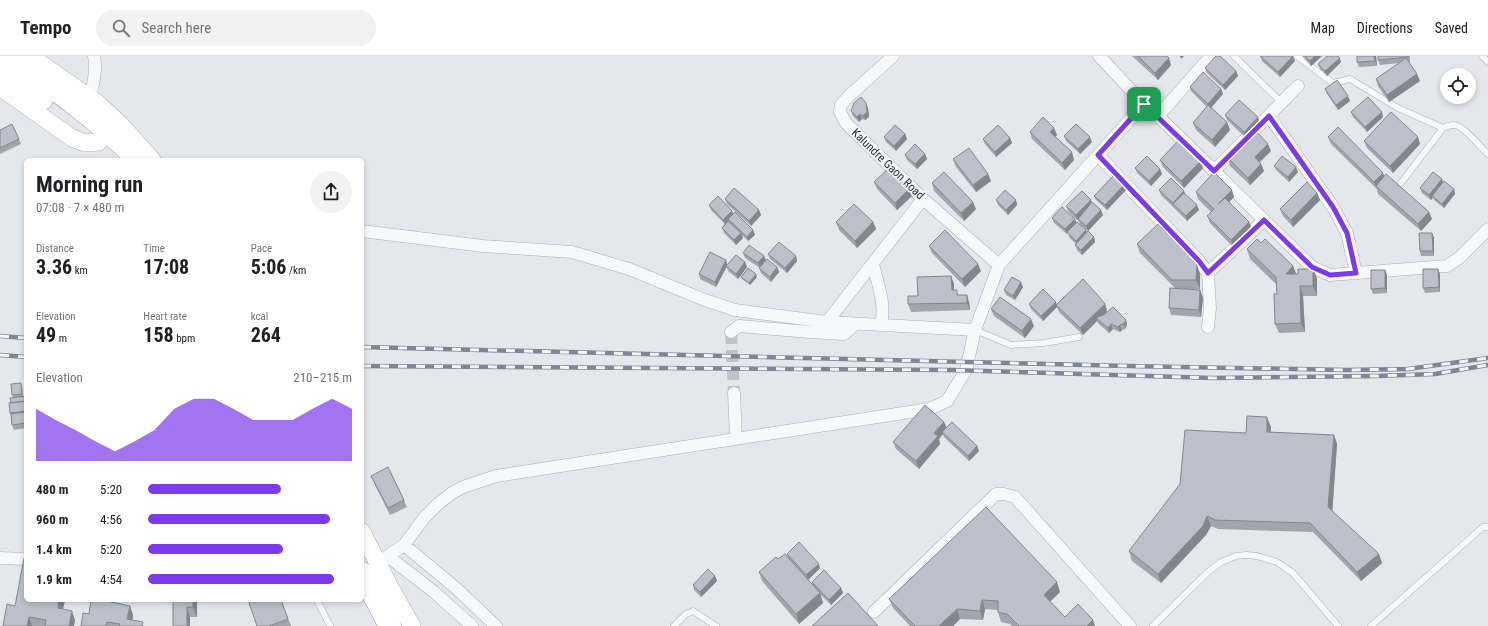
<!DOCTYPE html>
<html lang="en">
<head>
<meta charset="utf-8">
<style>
  body { margin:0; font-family:"Roboto Condensed",sans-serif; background:#f2f2f2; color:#202124; height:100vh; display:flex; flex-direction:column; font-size:15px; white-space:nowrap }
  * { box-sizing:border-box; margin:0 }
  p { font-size:13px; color:#757577 }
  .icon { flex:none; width:22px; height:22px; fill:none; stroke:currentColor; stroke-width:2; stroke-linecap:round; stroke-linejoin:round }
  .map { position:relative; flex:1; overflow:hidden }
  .side { position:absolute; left:24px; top:102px; width:340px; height:444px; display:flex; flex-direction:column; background:#fff; border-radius:6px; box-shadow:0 2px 6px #0003 }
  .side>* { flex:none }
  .controls { position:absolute; left:1440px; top:12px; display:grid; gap:8px }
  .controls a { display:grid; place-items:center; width:36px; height:36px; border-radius:50%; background:#fff; box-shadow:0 2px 6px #0003; font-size:20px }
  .pin { position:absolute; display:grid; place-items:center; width:34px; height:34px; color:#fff; margin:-17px; border-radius:8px; box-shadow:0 2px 6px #0006 }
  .round { display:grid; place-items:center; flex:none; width:42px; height:42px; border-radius:21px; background:#f2f2f2 }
  .summary { display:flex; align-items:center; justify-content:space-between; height:68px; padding:0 12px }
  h1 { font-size:22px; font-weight:700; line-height:30px }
  .stats { display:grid; grid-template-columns:repeat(3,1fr); gap:6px; height:68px; padding:4px 12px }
  .stats div { display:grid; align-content:center }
  .stats b { font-size:20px; font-weight:700 }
  .stats small { font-size:11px; font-weight:400 }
  .stats p { font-size:11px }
  .chart { height:112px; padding:8px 12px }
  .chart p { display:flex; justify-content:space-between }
  .chart svg { width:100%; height:72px; margin-top:4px; fill:#7c3aed; opacity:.7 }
  ul { padding:0 12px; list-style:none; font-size:13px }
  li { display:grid; grid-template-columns:64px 48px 1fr; align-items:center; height:30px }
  li i { height:10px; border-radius:5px; background:#7c3aed }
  header { display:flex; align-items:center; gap:24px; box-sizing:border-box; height:56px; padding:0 20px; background:#fff; border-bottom:1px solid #e0e0e0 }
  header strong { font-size:19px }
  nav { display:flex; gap:22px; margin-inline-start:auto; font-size:14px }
  .search { width:280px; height:36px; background:#f2f2f2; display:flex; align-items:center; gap:10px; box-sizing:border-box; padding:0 14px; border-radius:22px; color:#757577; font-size:15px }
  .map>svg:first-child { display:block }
</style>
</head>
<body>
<header>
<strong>Tempo</strong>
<div class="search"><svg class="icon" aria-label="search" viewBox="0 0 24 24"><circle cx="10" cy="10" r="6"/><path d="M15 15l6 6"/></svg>Search here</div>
<nav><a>Map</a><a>Directions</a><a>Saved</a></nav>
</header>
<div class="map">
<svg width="1488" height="570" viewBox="0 0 1488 570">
  <rect width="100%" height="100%" fill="#e4e7ec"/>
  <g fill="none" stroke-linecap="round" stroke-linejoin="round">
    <path stroke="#bfc3cb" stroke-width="12" stroke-dasharray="12 6" stroke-linecap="butt" d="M731,276L734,337"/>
    <g stroke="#a9aeb7" stroke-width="7">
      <path id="lane" d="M1234,0L1282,47
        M1297,0L1333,27L1350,23L1398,52L1443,72
        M1482,0L1488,6
        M1401,127L1443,72C1448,69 1453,68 1458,70C1466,73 1481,92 1488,98
        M975,274L1011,289L1044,287L1079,281
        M317,544L330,570
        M674,570L686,558L693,555L716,570
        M1153,570L1208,516L1221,506L1236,500L1246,499L1257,500L1277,506L1293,517L1338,570
        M1371,570L1483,471H1488"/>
    </g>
    <g stroke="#a9aeb7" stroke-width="13">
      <path id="street" d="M893,0L849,40L841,49L840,56L846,67L923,143L999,209
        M1099,0L1144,48
        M90,42C93,28 97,15 94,0
        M1158,60L1211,0
        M1269,60L1333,151L1347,177L1356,217
        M1098,99L1199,205L1208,217L1210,252L1208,271
        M1214,115L1298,30
        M362,175L483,190L572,196L629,213L705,244L735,254L827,266L975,274
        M873,208C878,229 886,248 881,269
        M1208,217L1264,164
        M827,266L923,143
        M731,276L739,270L810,276L844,278L855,268
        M734,337L736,383
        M404,489L457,533L496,570
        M389,501L434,536L472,570
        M0,502L26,503
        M378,507L404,489L424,462L439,447L452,437L463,431L496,420L929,353L947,345L966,314L975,274L999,209L1144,48L1158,60L1312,211L1330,219L1447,210L1459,202L1488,173
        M874,556L996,438H1004L1015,441L1130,570"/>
    </g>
    <g stroke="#a9aeb7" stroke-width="18">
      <path id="secondary" d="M30,0L97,47L120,68L152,104
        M0,31L72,82L85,87L99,86
        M362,476L391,533L412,570"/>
    </g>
    <g stroke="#8b94a3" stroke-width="23">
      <path id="highway" d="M8,0C54,32 99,64 138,104
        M0,14L42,43
        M362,517L390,570"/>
    </g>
    <use href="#lane" stroke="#f7f8fa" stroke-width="6"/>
    <use href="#street" stroke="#f7f8fa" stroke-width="12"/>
    <use href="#secondary" stroke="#fff" stroke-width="17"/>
    <use href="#highway" stroke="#fff" stroke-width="22"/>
    <g stroke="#7d8696" stroke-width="4.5">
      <path id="rail" d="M0,280L26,282
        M362,291L1128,310L1346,314L1408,313L1488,302
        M0,299L26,301
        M362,310L950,314L1213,322L1376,320L1435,318L1488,309"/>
    </g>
    <use href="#rail" stroke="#f4f6f9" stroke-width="3" stroke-dasharray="9" stroke-linecap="butt"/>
  </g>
  <path fill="#a1a5ae" d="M1132,0H1167L1171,9L1158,24Z
    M1260,0L1295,5L1280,21L1262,5Z
    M1302,0H1322L1311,10Z
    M1357,0H1376L1377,10L1359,11L1357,6Z
    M1378,0H1410V6H1409L1420,25L1389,46L1378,30L1376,23L1399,7L1380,9L1378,4Z
    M1341,6L1327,20L1320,13L1318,8Z
    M1205,12L1236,15L1238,20L1225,34L1207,17Z
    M1190,31L1221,33L1223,38L1211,51L1227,66L1230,74L1215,91L1196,74L1193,67L1207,51L1191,35Z
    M1325,33L1350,45L1338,54L1327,38Z
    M868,52L869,61L865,64L862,63L859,66L853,60L851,55Z
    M1351,56L1383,61L1367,76L1353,61Z
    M1225,59L1258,61L1259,66L1245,81L1227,64Z
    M1054,72L1057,79L1055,81L1074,104L1065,114L1032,83L1030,76Z
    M0,74L19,83L21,88L0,98Z
    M905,78L907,83L896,95L886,86L884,81Z
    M1064,80L1092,86L1080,98L1066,85Z
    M1328,81L1384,120L1429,156L1432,163L1421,175L1378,138L1377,133L1331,88Z
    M1010,82L1012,87L996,101L985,88L983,83Z
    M1364,85L1420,88L1393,117L1367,92Z
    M1271,95L1260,106L1264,115L1250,129L1230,110L1228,102Z
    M925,98L927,103L917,113L907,104L905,99Z
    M953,103L988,118L991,125L976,136L956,111Z
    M1160,104L1203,112L1184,132L1163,111Z
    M1274,110L1298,116L1289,126L1276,114Z
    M1135,112L1160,113L1162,118L1151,130L1137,117Z
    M1442,123L1443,127L1454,133L1455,138L1444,152L1434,144L1433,141L1431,144L1422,137L1420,132Z
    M874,126L912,140L897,154L877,133Z
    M932,127L976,153L964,165L934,135Z
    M1124,129L1126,134L1107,154L1096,144L1094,140Z
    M1159,134L1185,138L1199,154L1187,165L1161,139Z
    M1196,136L1234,141L1229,146L1249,166L1252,173L1233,191L1210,167L1207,160L1211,156L1198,143Z
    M1317,137L1320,144L1293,171L1283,160L1280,153Z
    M725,143L759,154L761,159L751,170L727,148Z
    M996,144H1016L1017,149L1008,159L998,149Z
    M1092,147L1103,159L1088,175L1080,168L1078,164H1077L1068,155L1066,150Z
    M709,149L732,155L733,158L753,174L755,179L748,185L742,179L743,182L736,189L724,177L722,172L725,168L711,154Z
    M1052,162L1076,167L1087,176L1094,181L1095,186L1082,199L1077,194L1075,189L1076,188L1069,181L1068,177L1067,178L1054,167Z
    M836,166H873L876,173L857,192L839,174Z
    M1432,177L1434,182V200H1421L1420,195Z
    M1261,187L1293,210L1296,218H1298L1313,213L1317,222V240H1303L1305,276L1279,277L1275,268L1277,238L1276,228L1250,203L1247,193Z
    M1137,188L1200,218V233H1185L1200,234L1203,242L1201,261L1171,259L1169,252L1175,232L1140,197Z
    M929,190L981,215L965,231L932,197Z
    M743,197L764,200L766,205L777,211L779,216L771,226L761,217L759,212H760L745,202Z
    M768,198L796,200L797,205L787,217L770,203Z
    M726,204L727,209L745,206L747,211L738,223L728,215L727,211L716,231L700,223L699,218Z
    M1438,213L1440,218V236L1425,237L1423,232Z
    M1385,214L1387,219V237L1373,238L1371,233Z
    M951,220L954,228V234L959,239L969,246L970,254L911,256L908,248L918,240Z
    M741,221H757L750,229L742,223Z
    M1023,231L1015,244L1006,239L1004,234Z
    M1029,248L1057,249L1105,248L1107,255L1105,258L1126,264L1127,269L1125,273L1122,274L1120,276L1113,273L1109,277L1098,267L1097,265L1083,279L1059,256L1057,251L1043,265L1031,253Z
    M991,253L1034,270L1025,282L994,260Z
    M22,329L23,340H26V372L14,374L12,369L11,360L10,357L11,346L13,341L12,339Z
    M944,366L947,372L977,390L979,395L969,405L944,381L943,378L939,383L940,388L919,413L896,393L893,386Z
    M1271,371L1270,376L1334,379L1337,388L1332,455L1382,507L1361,525L1313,476L1218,473L1211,470L1206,479L1161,527L1132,505L1129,495L1246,377Z
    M371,420L404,444L407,451L390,459L374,427Z
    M787,498L820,512L808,524L813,530L812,526L841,532L843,537L831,549L818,536L820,537L823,547L799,568L762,525L759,516L778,503L788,502Z
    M715,520L717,525L701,541L694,534L693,529Z
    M1060,536L1050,546L1065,561L1095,570H1012L1010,568L1001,566L998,556V554L985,553L983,564L960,563L953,570H910L893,552L889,543Z
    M26,544H65L63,553L75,564L74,570H3L15,550Z
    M173,544H197V561H190Z
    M281,544L291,570H257Z
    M130,550L133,559V564L144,570H81L89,558Z"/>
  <path fill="#83868d" d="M1180,0H1184L1181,3Z
    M1293,0L1295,5L1280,21L1278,16Z
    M1315,0H1322L1311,10L1310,5Z
    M1374,0H1376L1377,10L1375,5Z
    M1169,2L1171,9L1158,24L1155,17Z
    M1340,2L1341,6L1327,20L1325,15Z
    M1236,15L1238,20L1225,34L1223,29Z
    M1417,18L1420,25L1389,46L1387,39Z
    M1221,33L1223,38L1210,53L1208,48Z
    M1348,40L1350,45L1338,54L1336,49Z
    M866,47L868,52L869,61L865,64L863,60Z
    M1382,56L1383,61L1367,76L1365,71Z
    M860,58L862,63L859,66L857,61Z
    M1258,61L1259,66L1245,81L1244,76Z
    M1227,66L1230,74L1215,91L1212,84Z
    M1054,72L1057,79L1053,83L1050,76Z
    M905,78L907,83L896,95L894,90Z
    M1090,81L1092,86L1080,98L1078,93Z
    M1418,81L1420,88L1393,117L1390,110Z
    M1010,82L1012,87L996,101L995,96Z
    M1268,88L1271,95L1257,108L1255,101Z
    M1072,96L1074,104L1065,114L1062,107Z
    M925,98L927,103L917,113L915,108Z
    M1201,105L1203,112L1184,132L1181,125Z
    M1261,108L1264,115L1250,129L1248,122Z
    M1296,111L1298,116L1289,126L1288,121Z
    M1160,113L1162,118L1151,130L1149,125Z
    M1383,117L1386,124L1376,130L1377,133L1374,126Z
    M988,118L991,125L976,136L973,129Z
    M1442,123L1443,128L1432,140L1433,141L1431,144L1429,139Z
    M1124,129L1126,134L1107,154L1105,149Z
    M909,133L912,140L897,154L895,147Z
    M1454,133L1455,138L1444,152L1442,148Z
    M1232,134L1234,141L1220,155L1218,148Z
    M1184,135L1186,140L1173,148V147Z
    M1317,137L1320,144L1293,171L1291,164Z
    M1016,144L1017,149L1008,159L1006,154Z
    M1091,144L1093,149L1077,164L1076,159Z
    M973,146L976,153L964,165L961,157Z
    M1197,149L1199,154L1187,165L1186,160Z
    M759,154L761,159L751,170L749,165Z
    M1101,154L1103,159L1088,175L1086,170Z
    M732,155L734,160L728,163L729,165L725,169L723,164Z
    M1429,156L1432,163L1421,175L1418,168Z
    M1075,163L1077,168L1067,176L1068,177L1067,178L1065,173Z
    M873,166L876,173L857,192L855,185Z
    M1249,166L1252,173L1233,191L1231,184Z
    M753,174L755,179L748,185L747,181Z
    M1086,174L1088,179L1078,189L1076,185Z
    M741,177L743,182L736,189L734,184Z
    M1432,177L1434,182V200L1433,195Z
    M1094,181L1095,186L1082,199L1081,194Z
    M764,200L766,205L760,212L758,207Z
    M796,200L797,205L787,217L785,212Z
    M726,204L727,209L716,231L715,226Z
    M745,206L747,211L738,223L736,218Z
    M978,208L981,215L965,231L962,223Z
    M1197,208L1200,218V233L1196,224Z
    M1293,210L1297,220L1286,218Z
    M777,211L779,216L771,226L770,221Z
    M1313,213L1317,222V240L1313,230Z
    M1438,213L1440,218V236L1439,231Z
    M1385,214L1387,219V237L1385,232Z
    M756,218L757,221L750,229L749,227Z
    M951,220L954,228V242L952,234Z
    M1021,226L1023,231L1015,244L1013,240Z
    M1300,230L1303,240L1305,276L1301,267Z
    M1200,234L1203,242L1201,261L1199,254Z
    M967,239L969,246L970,254L967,247Z
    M1056,246L1057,251L1043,265L1041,260Z
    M1105,248L1107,255L1099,264L1096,262L1097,265L1083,279L1080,272Z
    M1031,263L1034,270L1025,282L1022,275Z
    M1126,264L1127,269L1125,273L1124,268Z
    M1111,268L1113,273L1109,277L1108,272Z
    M1120,269L1122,274L1120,276L1118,271Z
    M1267,361L1271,371L1270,386L1267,376Z
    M944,366L947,373L942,376L943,378L939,383L940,388L919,413L916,405L934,377Z
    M1334,379L1337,388L1332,461L1328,451Z
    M977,390L979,395L969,405L968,400Z
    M1207,460L1211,470L1206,479L1161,527L1158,518Z
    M1379,498L1382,507L1361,525L1357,516Z
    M819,508L820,512L808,524L806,519Z
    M715,520L717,525L701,541L700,536Z
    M1057,526L1060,536L1047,548L1044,539Z
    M841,532L843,537L831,549L829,544Z
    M820,537L823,547L799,568L796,558Z
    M59,544H65L61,561L58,552Z
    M193,544H197V561L193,551Z
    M982,544L985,553L983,564L980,555Z
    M130,550L133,559L131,570L127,563Z
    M187,551L190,561V570H187Z
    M957,553L960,563L953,570H939Z
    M72,555L75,564L74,570H69Z
    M29,561L32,570H27Z
    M1093,564L1095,570H1087Z"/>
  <path fill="#bbc0ca" stroke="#83868d" d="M1138,0H1167L1169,2L1155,17Z
    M1216,0H1220L1236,15L1223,29L1205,12Z
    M1260,0H1293L1278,16Z
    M1305,0H1315L1310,5Z
    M1327,0H1338L1340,2L1325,15L1318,8Z
    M1357,0H1374L1375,5L1357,6Z
    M1378,0H1408V1L1378,4Z
    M1406,2L1417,18L1387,39L1376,23Z
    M1203,16L1221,33L1208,48L1190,31Z
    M1337,24L1348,40L1336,49L1325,33Z
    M861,41L866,47L867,56L863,60L860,58L857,61L851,55L854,47Z
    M1368,41L1382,56L1365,71L1351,56Z
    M1239,44L1258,61L1244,76L1225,59Z
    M1208,49L1227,66L1212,84L1193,67Z
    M1391,56L1418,81L1390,110L1364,85Z
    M1043,61L1054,72L1050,76L1072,96L1062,107L1030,76Z
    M12,68L19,83L0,92V74Z
    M1076,68L1090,81L1078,93L1064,80Z
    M895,69L905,78L894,90L884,81Z
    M998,69L1010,82L995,96L983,83Z
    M1338,71L1383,117L1374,126L1328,81Z
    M1255,74L1268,88L1255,101L1261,108L1248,122L1228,102Z
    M1179,84L1201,105L1181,125L1160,104Z
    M915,88L925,98L915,108L905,99Z
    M969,92L988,118L973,129L953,103Z
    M1147,100L1160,113L1149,125L1135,112Z
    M1282,100L1296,111L1288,121L1274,110Z
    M889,112L909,133L895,147L874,126Z
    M944,116L973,146L961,157L932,127Z
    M1214,116L1232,134L1218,148L1225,142L1249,166L1231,184L1207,160L1214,153L1196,136Z
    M1433,116L1442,123L1429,139L1420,132Z
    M1386,118L1429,156L1418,168L1376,130Z
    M1114,119L1124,129L1105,149L1094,140Z
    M1171,122L1184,135L1173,147L1159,134Z
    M1444,125L1454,133L1442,148L1432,140Z
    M1307,126L1317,137L1291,164L1280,153Z
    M734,132L759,154L749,165L725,143Z
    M1005,134L1016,144L1006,154L996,144Z
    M1082,135L1091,144L1076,159L1066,150Z
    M1184,137L1197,149L1186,160L1173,148Z
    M718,140L732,155L723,164L709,149Z
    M1092,146L1101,154L1086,170L1078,163Z
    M854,148L873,166L855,185L836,166Z
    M1062,151L1075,163L1065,173L1052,162Z
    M735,156L753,174L747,181L728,163Z
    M728,165L741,177L734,184L722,172Z
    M1077,166L1086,174L1076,185L1067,176Z
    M1158,168L1197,208L1196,224H1172L1137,188Z
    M945,174L978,208L962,223L929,190Z
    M1088,175L1094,181L1081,194L1075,189Z
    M1419,177H1432L1433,195H1420Z
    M1257,183L1261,187L1265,183L1293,210L1286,218H1298V213H1313V230H1300L1301,267L1275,268L1274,238H1277L1276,221L1247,193Z
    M779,186L796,200L785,212L768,198Z
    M749,189L764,200L758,207L743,197Z
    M710,196L726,204L715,226L699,218Z
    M736,199L745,206L736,218L726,210Z
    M767,203L777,211L770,221L759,212Z
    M748,212L756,218L749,227L741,221Z
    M1423,213H1438L1439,231L1423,232Z
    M1371,214H1385V232L1371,233Z
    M951,220L952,234H957V239H967V247L908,248V240H918L917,221Z
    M1012,221L1021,226L1013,240L1004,234Z
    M1083,223L1102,244L1105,248L1080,272L1056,249Z
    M1170,232L1200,234L1199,254L1169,252Z
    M1043,233L1056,246L1041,260L1029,248Z
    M1000,241L1031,263L1022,275L991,253Z
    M1113,251L1126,264L1124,268L1120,269L1118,271L1111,268L1108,272L1096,262L1105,258Z
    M21,327L22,338L12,339L11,328Z
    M26,340V345L11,347L10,342Z
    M26,345V355L10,357L9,347Z
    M925,349L944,366L934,377L938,380L916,405L893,386Z
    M26,356V367L12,369L11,358Z
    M1247,360L1267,361V376L1334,379L1328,451L1379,498L1357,516L1310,467L1215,464L1207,460L1203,470L1158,518L1129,495L1180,428L1185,374L1246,377Z
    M952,366L977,390L968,400L942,376Z
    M388,411L404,444L388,452L371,420Z
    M986,451L1057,526L1044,539L1065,561L1078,548L1093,564L1087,570H1019L1007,558L998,556V545L982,544L980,555L957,553L939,570H915L889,543Z
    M799,486L819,508L806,519L787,498Z
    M785,498L820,537L796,558L759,516L776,501L778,503Z
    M24,502L26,503V544H59L58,552L72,555L69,570H45L46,564L29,561L27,570H3L7,548L15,550Z
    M708,513L715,520L700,536L693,529Z
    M824,514L841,532L829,544L812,526Z
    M848,537L878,570H812Z
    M91,544H102L130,550L127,563L143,566L142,570H119L120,568L107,566L106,570H81L83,557L89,558Z
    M173,544H193V551H187V570H173Z
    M248,544H281L288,563L269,570H257Z"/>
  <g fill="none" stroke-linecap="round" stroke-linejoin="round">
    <g stroke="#fff" stroke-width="8">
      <path id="route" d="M1144,48L1214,115L1269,60L1333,151L1347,177L1356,217L1330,219L1312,211L1264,164L1208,217L1199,205L1098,99Z"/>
    </g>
    <use href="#route" stroke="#7c3aed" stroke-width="5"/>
  </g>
  <g text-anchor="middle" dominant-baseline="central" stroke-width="3.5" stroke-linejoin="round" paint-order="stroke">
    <g font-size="12" fill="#2b3445" stroke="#f4f6f9">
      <text transform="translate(888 108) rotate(44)">Kalundre Gaon Road</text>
    </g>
  </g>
</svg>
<div class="controls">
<a><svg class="icon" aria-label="locate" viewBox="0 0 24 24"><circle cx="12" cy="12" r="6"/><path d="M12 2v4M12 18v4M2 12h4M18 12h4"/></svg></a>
</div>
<div class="pin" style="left:1144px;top:48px;background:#1e9e55"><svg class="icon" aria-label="arrive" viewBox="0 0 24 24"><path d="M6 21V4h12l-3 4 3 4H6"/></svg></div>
<section class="side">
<div class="summary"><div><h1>Morning run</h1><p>07:08 · 7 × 480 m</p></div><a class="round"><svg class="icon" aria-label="share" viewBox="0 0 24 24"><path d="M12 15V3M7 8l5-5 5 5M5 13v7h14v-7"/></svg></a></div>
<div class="stats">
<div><p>Distance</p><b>3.36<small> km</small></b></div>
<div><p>Time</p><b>17:08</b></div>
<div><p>Pace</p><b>5:06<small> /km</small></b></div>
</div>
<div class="stats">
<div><p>Elevation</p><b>49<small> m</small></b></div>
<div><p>Heart rate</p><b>158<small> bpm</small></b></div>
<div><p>kcal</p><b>264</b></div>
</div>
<div class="chart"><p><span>Elevation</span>210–215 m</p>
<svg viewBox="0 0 160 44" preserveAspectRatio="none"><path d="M0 44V12L10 19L20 25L30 32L40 38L50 32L60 25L70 12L80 6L90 6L100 12L110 19L120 19L130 19L140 12L150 6L160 12V44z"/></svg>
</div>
<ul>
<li><b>480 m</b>5:20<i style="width:65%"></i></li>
<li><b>960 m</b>4:56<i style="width:89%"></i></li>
<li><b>1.4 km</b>5:20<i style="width:66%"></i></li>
<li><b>1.9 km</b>4:54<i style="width:91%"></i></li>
</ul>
</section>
</div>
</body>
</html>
